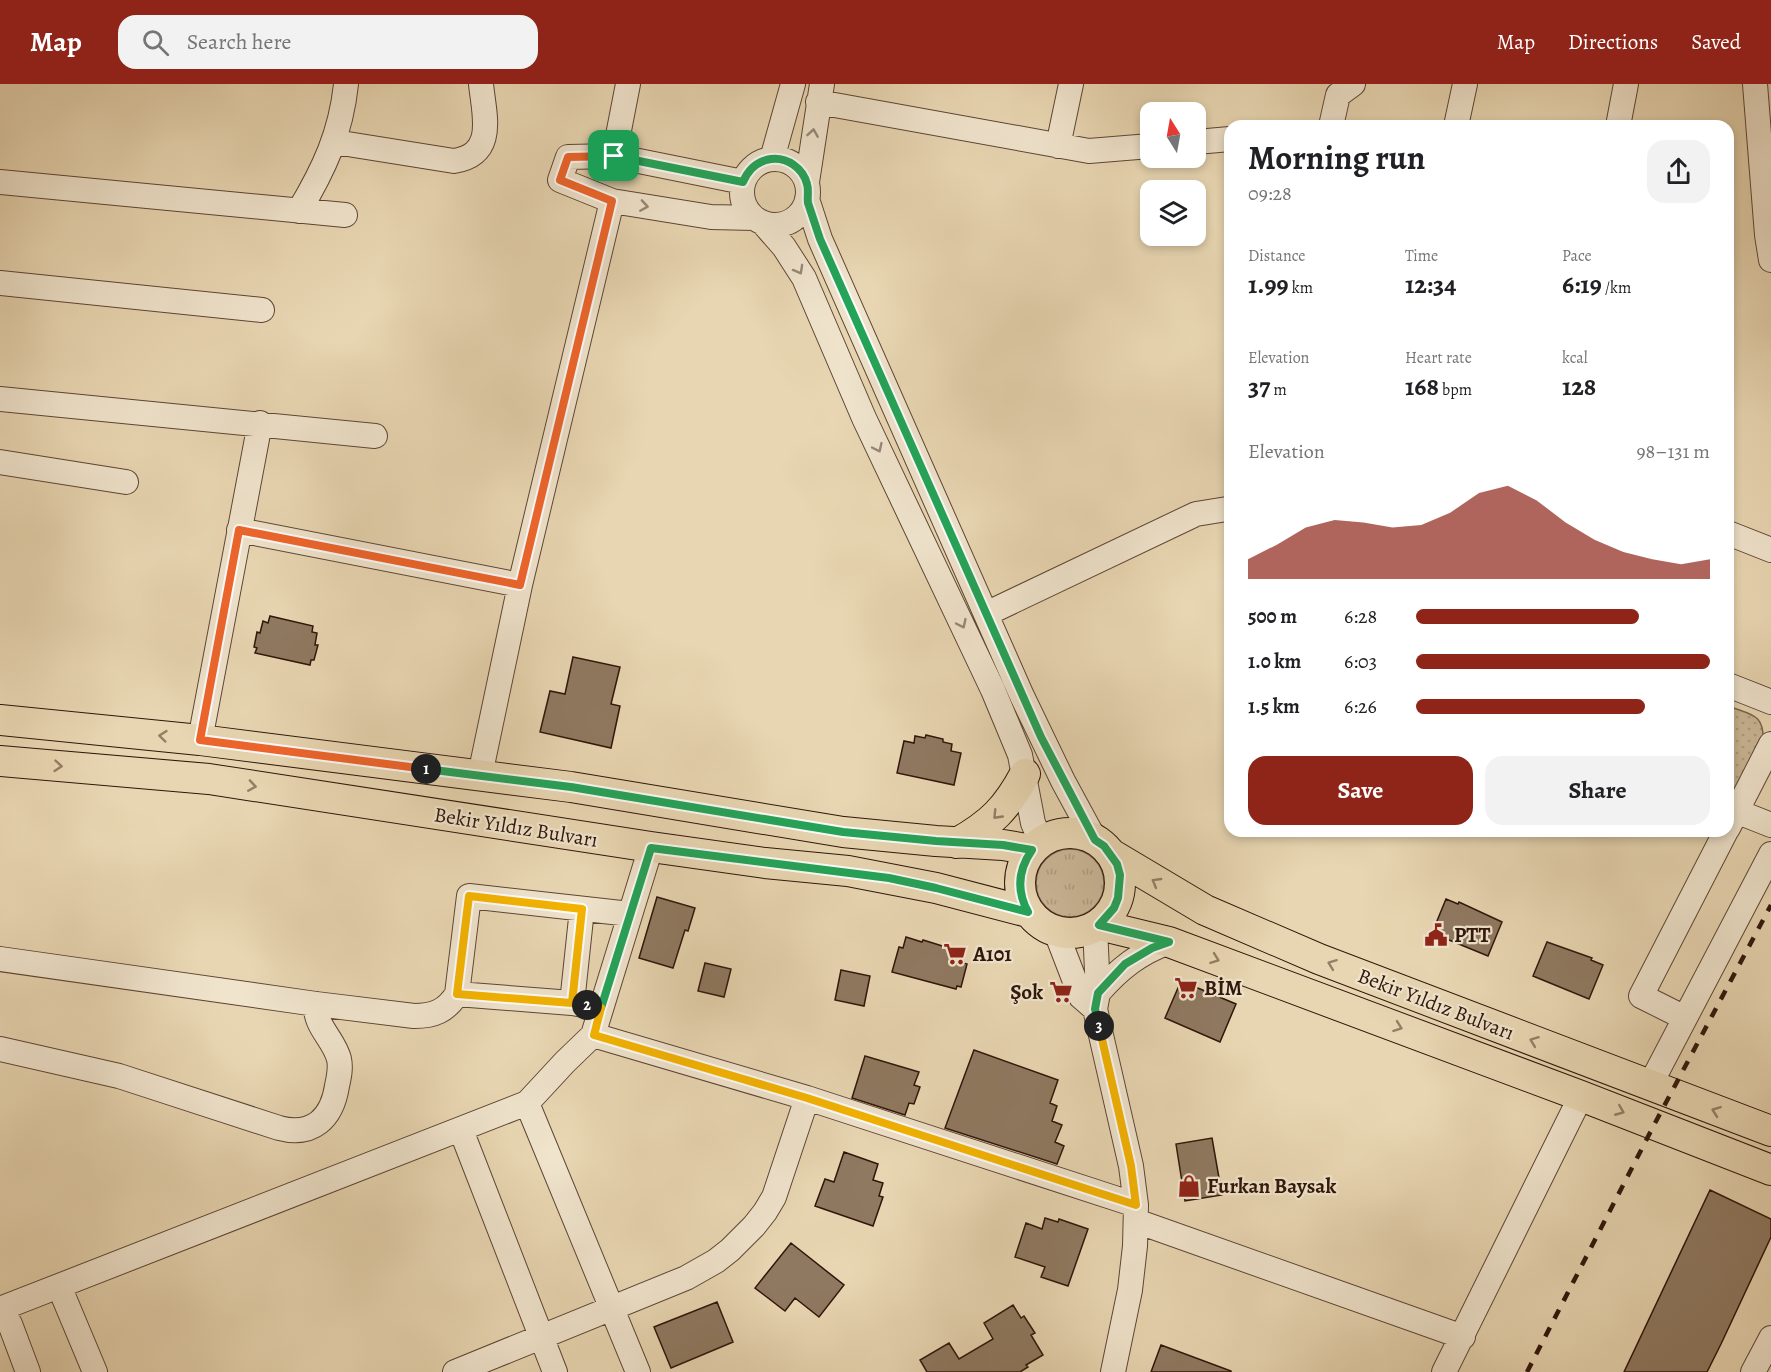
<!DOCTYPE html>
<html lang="en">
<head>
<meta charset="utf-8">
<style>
  body { margin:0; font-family:Alegreya,serif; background:#f2f2f2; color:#202124; height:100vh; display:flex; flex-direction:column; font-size:22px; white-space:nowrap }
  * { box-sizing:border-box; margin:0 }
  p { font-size:20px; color:#757577 }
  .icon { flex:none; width:33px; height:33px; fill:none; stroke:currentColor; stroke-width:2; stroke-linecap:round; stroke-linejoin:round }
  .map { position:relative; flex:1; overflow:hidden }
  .drawer { position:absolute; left:1224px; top:36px; width:510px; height:717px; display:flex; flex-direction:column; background:#fff; border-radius:18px; box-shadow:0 3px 9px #0003 }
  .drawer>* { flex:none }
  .needle { width:39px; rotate:349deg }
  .tools { position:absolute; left:1140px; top:18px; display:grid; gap:12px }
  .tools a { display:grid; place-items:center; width:66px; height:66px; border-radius:12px; background:#fff; box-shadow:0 3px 9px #0003; font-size:30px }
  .pin { position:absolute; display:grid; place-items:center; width:51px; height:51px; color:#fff; margin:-26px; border-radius:12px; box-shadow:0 3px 9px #0006 }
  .km { position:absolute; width:30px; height:30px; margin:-15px; border-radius:50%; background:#222; color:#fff; font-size:16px; line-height:30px; text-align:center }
  .round { display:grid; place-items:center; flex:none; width:63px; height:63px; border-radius:18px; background:#f2f2f2 }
  .head { display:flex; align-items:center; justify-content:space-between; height:102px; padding:0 24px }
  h1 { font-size:33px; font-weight:600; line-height:45px }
  .figures { display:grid; grid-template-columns:repeat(3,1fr); gap:9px; height:102px; padding:6px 24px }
  .figures div { display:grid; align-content:center }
  .figures b { font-size:26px; font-weight:600 }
  .figures small { font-size:16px; font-weight:400 }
  .figures p { font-size:16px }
  .chart { height:168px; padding:12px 24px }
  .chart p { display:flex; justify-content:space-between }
  .chart svg { width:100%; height:108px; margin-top:6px; fill:#8f2418; opacity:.7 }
  .primary-button { display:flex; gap:12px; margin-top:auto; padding:12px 24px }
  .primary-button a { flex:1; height:69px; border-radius:18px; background:#8f2418; color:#fff; font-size:24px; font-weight:600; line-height:69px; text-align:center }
  .primary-button a+a { background:#f2f2f2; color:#202124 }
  ul { padding:0 24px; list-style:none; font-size:20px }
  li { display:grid; grid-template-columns:96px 72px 1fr; align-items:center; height:45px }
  li i { height:15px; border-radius:8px; background:#8f2418 }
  header { display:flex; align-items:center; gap:36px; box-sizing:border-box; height:84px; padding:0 30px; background:#8f2418; color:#fff }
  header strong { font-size:28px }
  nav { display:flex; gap:33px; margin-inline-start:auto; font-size:21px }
  .search { width:420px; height:54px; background:#f2f2f2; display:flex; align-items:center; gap:15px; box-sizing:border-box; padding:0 21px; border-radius:18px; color:#757577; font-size:22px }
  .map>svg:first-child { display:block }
</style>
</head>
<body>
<header>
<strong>Map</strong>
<div class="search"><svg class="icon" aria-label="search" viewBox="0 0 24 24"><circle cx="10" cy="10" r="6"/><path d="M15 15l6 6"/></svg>Search here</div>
<nav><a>Map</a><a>Directions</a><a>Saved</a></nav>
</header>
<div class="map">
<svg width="1771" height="1288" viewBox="0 0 1771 1288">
  <defs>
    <pattern id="grass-tufts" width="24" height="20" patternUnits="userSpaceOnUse" patternTransform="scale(1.5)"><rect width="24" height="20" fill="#c9b595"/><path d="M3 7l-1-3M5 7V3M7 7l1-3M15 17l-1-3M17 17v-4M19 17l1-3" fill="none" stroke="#ad9b7f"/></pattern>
    <pattern id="park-dots" width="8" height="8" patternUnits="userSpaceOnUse" patternTransform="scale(1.5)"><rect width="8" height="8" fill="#c9b595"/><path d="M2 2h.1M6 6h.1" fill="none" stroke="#ad9b7f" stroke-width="1.8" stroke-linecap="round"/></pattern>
  </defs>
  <rect width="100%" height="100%" fill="#e8d6b2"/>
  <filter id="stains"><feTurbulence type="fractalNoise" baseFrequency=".00333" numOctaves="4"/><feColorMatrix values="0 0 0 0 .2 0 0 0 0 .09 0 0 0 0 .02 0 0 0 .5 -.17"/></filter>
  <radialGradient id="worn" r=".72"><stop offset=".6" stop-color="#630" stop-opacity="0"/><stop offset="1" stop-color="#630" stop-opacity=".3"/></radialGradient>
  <path fill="url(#grass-tufts)" stroke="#7c6550" stroke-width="1.5" d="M1036 799a34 34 0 1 1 68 0a34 34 0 1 1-68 0Z"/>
  <path fill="url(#park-dots)" stroke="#7c6550" stroke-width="1.5" d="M1728,622C1751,631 1765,629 1763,659L1732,712L1728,713Z"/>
  <path fill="#8f7961" stroke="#2f150a" stroke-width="1.5" d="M270,532L313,542L312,548L317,549L315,561H318L314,576H311L310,581L255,569L257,564L254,563L257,548L260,549L263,537L268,539Z
    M573,573L620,583L611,620L620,622L611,664L540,648L550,607L565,610Z
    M926,651L943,655V658L952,660L951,667L961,669L954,701L897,689L904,657L914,659L915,652L925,654Z
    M657,813L695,824L688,847L685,846L673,884L639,874Z
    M1446,815L1458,820L1459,818L1502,838L1488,872L1432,849Z
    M906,853L922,858L923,856L965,869L963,879L967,880L961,903L957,902L956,905L892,888L899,863L903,864Z
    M1547,858L1592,874L1591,876L1603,881L1589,915L1533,892Z
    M705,879L731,885L724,913L698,907Z
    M841,886L870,892L864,922L835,916Z
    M1181,897L1236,920L1220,958L1165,934Z
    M974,966L1058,996L1050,1019L1057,1022L1052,1037L1062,1041L1055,1058L1064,1062L1057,1080L945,1044Z
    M865,972L919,988L914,1001L920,1003L914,1020L909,1019L905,1031L852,1014Z
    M1212,1054L1222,1111L1185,1117L1176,1060Z
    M844,1068L878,1080L873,1096L883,1099L879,1112L883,1113L873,1142L815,1122L825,1095L834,1098Z
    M1710,1106L1771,1135V1153L1721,1260L1707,1288H1624Z
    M1045,1134L1058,1138L1059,1135L1088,1145L1068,1202L1041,1193L1045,1183L1015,1173L1026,1139L1042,1145Z
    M791,1159L844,1201L819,1233L795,1214L785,1227L755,1204Z
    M717,1218L733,1258L671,1284L654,1243Z
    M1013,1221L1021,1234L1024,1232L1035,1249L1031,1251L1043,1271L1026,1281L1028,1283L1020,1288H927L920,1276L949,1259L959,1275L993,1255L984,1239Z
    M1161,1261L1231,1287V1288H1151Z"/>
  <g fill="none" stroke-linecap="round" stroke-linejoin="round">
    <g stroke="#5d4534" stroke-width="26">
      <path id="minor" d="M1755,0L1767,151L1771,176
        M818,18L1089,67L1150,62
        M1331,42L1338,11L1353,0
        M1456,42L1465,0
        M1618,42L1626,0
        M335,58L454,77C497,70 484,31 481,0
        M1196,58L1230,55
        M1058,62L1071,0
        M614,72L628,0
        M742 108a33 33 0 1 1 66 0a33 33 0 1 1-66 0Z
        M772,75L793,0
        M0,98L345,131
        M743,98L614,72L568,73L560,96L612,117L711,133L754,134
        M807,98L822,0
        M807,115L820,155L1022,612L1063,697L1095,756
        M299,127C324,85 341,49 346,0
        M763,139L784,163L804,194L864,334L993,606L1020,671L1033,739L1041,758
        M0,199L262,226
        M0,315L375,352
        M0,378L126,398
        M239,446L520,501
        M1728,449L1771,466
        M986,530L1196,430L1227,425
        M1728,601L1771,618
        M200,656L260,339
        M480,691L520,501L612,117
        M1728,724L1771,741
        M1728,744L1771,660
        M1095,843L1098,909L1095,925L1131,1082L1136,1121L1135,1162L1130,1206L1113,1288
        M1056,848L1081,913L1095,925
        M0,875L316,920L414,932C434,932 446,927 457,910L572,919L601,924
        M1098,909C1119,885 1139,869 1169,858
        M457,910L469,812L630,830
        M572,919L582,825
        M1685,934L1641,912L1726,747
        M593,951L807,1014L1136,1121
        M0,965L119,992L279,1044C313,1053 332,1034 337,1002C339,993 341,984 339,975C334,955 314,942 316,920
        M1650,1001L1771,770
        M527,1019L638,1288
        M461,1046L555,1288
        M1136,1137L1463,1253
        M59,1202L95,1288
        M0,1225L527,1019L565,978L593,951L651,763
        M0,1226L10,1240L28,1288
        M455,1288L686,1194L716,1177L730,1166L754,1142L765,1128L774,1113L807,1014
        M1444,1288L1581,1012
        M1753,1288L1771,1254"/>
    </g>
    <g stroke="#2f150a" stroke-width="32">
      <path id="major" d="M0,636L200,656L571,703L843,748L936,757L1003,761L1032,766
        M0,677L209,695L651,763L765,779L848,787L936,804L1028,828
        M1020 799a50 50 0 1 1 100 0a50 50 0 1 1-100 0Z
        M957,759C991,740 1007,724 1025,690
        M1111,770L1205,826L1319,875L1771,1047
        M1099,841L1169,858L1581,1012L1771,1086"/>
    </g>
    <use href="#minor" stroke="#f0e4cd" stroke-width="24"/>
    <use href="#major" stroke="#e8d6b2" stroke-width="30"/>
    <path stroke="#2f150a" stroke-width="4.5" stroke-dasharray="10 10" stroke-linecap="butt" d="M1527,1288L1654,1041L1771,821"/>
  </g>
  <defs><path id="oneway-chevron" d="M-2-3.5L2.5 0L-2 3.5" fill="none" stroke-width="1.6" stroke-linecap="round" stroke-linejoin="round" transform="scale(1.5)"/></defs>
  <g stroke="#998775">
    <use href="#oneway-chevron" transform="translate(813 49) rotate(-81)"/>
    <use href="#oneway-chevron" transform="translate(644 122) rotate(9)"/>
    <use href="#oneway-chevron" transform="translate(799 186) rotate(61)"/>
    <use href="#oneway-chevron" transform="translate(878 364) rotate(65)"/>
    <use href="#oneway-chevron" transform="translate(962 540) rotate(65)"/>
  </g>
  <g stroke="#957f66">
    <use href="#oneway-chevron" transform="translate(163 652) rotate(-174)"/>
    <use href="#oneway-chevron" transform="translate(58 682) rotate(5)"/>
    <use href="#oneway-chevron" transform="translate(252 702) rotate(9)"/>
    <use href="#oneway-chevron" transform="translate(997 731) rotate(134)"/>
    <use href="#oneway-chevron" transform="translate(1156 798) rotate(-150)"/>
    <use href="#oneway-chevron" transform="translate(1215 875) rotate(20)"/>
    <use href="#oneway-chevron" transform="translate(1332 880) rotate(-159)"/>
    <use href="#oneway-chevron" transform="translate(1398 943) rotate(20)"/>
    <use href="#oneway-chevron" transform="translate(1534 957) rotate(-159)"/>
    <use href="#oneway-chevron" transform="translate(1620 1027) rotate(22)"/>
    <use href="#oneway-chevron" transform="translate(1716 1027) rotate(-160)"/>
  </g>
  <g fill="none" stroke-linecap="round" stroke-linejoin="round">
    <g stroke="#fff" stroke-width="12">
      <path id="split-1" d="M426,685L200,656L239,446L520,501L612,117L560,96L568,73L614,72"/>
    </g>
    <g stroke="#fff" stroke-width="12">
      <path id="split-2" d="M426,685L571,703L843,748L936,757L1003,761L1032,766C1018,786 1016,806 1028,828L936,804L889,794L651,764L601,924L587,921"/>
    </g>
    <g stroke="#fff" stroke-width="12">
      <path id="split-3" d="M587,921L572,919L457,910L469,812L582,825L572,919L601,924L594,951L807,1014L1136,1121L1131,1082L1099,942"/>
    </g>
    <g stroke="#fff" stroke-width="12">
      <path id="split-4" d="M614,72L743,98C748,86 757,77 771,75C787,73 803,84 807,100C809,106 807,113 808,119C812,131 816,143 820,155L1041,653L1095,756L1104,762L1117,780L1120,791L1118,814L1114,824L1099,841L1169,858L1152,864L1125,880L1098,909L1095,925L1099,942"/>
    </g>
    <use href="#split-1" stroke="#f0652b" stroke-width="8"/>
    <use href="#split-2" stroke="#22a559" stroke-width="8"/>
    <use href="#split-3" stroke="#f5b400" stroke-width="8"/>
    <use href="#split-4" stroke="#22a559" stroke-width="8"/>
  </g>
  <defs>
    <g id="civic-bare" transform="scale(1.8)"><path d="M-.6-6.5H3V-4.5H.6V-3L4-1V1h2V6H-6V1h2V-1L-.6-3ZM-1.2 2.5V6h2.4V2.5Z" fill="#8f2418" stroke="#f0e4cd" stroke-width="2.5" paint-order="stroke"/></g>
    <g id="supermarket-bare" transform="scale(1.8)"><path d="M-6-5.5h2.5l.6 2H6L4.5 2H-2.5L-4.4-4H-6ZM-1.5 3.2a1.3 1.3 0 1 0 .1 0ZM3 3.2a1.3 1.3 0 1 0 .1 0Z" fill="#8f2418" stroke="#f0e4cd" stroke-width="2.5" paint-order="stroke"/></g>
    <g id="shop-bare" transform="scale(1.8)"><path d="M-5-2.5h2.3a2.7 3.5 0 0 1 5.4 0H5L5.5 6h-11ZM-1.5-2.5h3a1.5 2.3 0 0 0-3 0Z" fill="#8f2418" stroke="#f0e4cd" stroke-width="2.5" paint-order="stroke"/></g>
  </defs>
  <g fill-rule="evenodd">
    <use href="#civic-bare" x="1436" y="851"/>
    <use href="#supermarket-bare" x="955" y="870"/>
    <use href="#supermarket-bare" x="1186" y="904"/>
    <use href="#supermarket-bare" x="1061" y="908"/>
    <use href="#shop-bare" x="1189" y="1102"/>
  </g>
  <g text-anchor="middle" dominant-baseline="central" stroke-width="4.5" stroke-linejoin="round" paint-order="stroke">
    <g font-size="21" fill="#2f150a" stroke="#f0e4cd">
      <text transform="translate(516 743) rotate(9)">Bekir Yıldız Bulvarı</text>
      <text transform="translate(1436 920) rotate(21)">Bekir Yıldız Bulvarı</text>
    </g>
    <g font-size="21" font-weight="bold" fill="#2f150a" stroke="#f0e4cd" text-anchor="start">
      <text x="1454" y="851">PTT</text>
      <text x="973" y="870">A101</text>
      <text x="1204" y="904">BİM</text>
      <text x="1043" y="908" text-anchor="end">Şok</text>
      <text x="1207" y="1102">Furkan Baysak</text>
    </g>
  </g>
  <rect width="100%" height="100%" filter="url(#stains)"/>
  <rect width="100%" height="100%" fill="url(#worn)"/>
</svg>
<div class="tools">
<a><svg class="needle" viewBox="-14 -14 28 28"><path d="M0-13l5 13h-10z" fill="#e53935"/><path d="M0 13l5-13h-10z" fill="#757577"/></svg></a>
<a><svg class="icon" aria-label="layers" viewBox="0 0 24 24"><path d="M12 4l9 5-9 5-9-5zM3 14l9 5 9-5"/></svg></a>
</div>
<div class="pin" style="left:614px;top:72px;background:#1e9e55"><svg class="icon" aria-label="arrive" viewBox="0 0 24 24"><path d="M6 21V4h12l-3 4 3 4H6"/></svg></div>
<b class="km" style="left:426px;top:685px">1</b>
<b class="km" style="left:587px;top:921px">2</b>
<b class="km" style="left:1099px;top:942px">3</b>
<section class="drawer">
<div class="head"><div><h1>Morning run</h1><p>09:28</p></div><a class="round"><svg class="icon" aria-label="share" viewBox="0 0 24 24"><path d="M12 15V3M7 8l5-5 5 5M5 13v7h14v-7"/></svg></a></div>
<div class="figures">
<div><p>Distance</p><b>1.99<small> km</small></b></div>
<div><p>Time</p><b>12:34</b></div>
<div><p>Pace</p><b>6:19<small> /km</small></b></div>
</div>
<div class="figures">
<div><p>Elevation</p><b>37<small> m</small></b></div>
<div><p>Heart rate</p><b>168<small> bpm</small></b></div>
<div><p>kcal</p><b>128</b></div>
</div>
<div class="chart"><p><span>Elevation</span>98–131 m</p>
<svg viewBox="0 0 160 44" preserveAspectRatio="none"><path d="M0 44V36L10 30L20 23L30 20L40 21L50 23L60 22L70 17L80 9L90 6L100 12L110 21L120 28L130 33L140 36L150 38L160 36V44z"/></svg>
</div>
<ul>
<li><b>500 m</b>6:28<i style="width:76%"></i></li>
<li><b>1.0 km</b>6:03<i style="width:100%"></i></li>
<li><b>1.5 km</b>6:26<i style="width:78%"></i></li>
</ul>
<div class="primary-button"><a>Save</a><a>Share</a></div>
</section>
</div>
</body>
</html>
